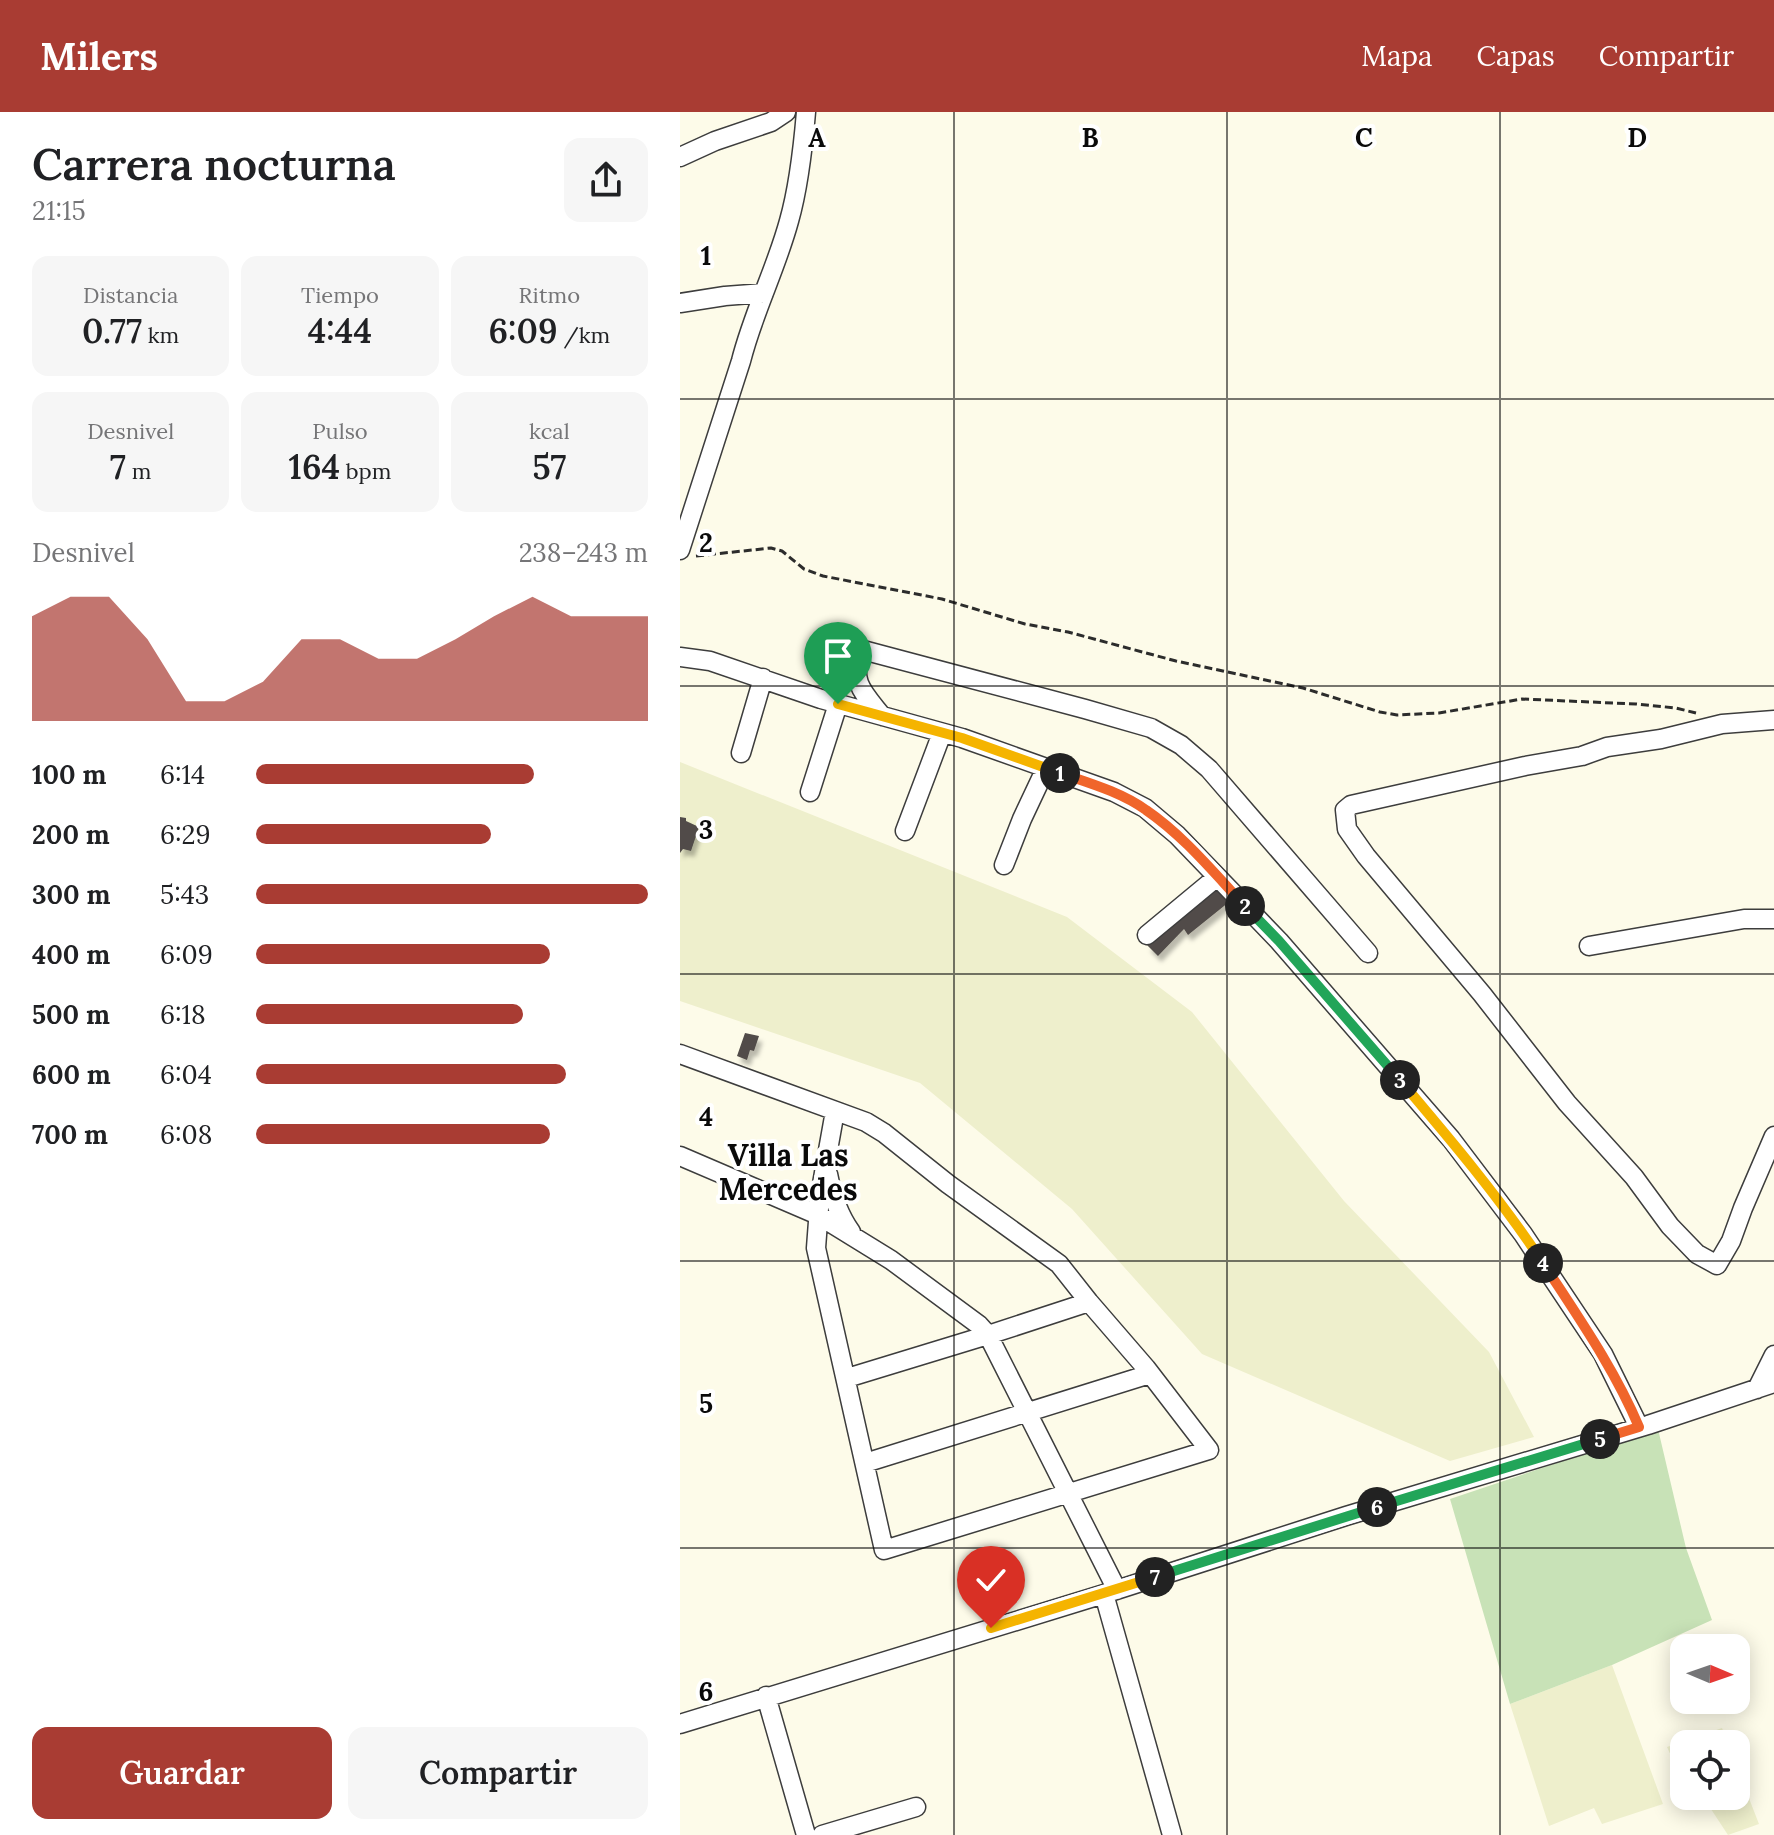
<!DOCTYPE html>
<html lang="es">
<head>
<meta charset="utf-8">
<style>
  body { margin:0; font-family:Lora,serif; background:#f6f6f6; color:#202124; height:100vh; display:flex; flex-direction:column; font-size:30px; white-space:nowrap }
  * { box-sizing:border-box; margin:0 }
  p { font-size:26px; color:#757577 }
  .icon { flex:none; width:44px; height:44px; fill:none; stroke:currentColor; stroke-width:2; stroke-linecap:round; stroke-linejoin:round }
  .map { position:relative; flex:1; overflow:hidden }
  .details { display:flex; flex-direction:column; background:#fff; width:680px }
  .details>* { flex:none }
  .needle { width:52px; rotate:92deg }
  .tools { position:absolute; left:990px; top:1522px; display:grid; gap:16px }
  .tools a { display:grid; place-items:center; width:80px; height:80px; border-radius:16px; background:#fff; box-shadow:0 4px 20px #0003; font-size:40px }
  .pin { position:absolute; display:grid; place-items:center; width:68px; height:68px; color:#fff; margin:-82px -34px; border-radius:50% 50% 50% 0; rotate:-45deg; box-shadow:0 0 8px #0007 }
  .pin .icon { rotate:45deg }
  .km { position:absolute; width:40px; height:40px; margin:-20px; border-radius:50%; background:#222; color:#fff; font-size:22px; line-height:40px; text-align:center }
  .round { display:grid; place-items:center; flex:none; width:84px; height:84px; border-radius:16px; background:#f6f6f6 }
  .head { display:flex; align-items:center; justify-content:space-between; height:136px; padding:0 32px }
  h1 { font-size:44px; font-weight:600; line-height:60px }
  .stats { display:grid; grid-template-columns:repeat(3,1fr); gap:12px; height:136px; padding:8px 32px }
  .stats div { display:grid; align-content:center; border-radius:16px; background:#f6f6f6; text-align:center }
  .stats b { font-size:34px; font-weight:600 }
  .stats small { font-size:22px; font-weight:400 }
  .stats p { font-size:22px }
  .chart { height:224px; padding:16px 32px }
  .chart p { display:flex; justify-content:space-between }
  .chart svg { width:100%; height:144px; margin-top:8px; fill:#a93c33; opacity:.7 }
  .action { display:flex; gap:16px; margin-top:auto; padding:16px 32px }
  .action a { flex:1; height:92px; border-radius:16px; background:#a93c33; color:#fff; font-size:32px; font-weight:600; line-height:92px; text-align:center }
  .action a+a { background:#f6f6f6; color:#202124 }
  ul { padding:0 32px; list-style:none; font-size:26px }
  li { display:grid; grid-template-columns:128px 96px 1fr; align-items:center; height:60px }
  li i { height:20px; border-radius:10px; background:#a93c33 }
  header { display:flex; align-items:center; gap:48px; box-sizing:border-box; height:112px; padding:0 40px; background:#a93c33; color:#fff }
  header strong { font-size:38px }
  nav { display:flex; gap:44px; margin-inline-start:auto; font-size:28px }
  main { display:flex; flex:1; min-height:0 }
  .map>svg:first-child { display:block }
</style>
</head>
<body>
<header>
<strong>Milers</strong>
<nav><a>Mapa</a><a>Capas</a><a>Compartir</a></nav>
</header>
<main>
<section class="details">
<div class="head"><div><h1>Carrera nocturna</h1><p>21:15</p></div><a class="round"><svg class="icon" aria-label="share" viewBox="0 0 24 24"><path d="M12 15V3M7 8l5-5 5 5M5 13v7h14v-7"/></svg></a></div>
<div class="stats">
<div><p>Distancia</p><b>0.77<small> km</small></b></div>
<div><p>Tiempo</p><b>4:44</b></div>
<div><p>Ritmo</p><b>6:09<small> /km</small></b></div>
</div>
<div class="stats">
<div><p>Desnivel</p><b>7<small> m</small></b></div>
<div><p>Pulso</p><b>164<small> bpm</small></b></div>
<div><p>kcal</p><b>57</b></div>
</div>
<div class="chart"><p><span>Desnivel</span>238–243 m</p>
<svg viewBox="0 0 160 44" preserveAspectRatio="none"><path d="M0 44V12L10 6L20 6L30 19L40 38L50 38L60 32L70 19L80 19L90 25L100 25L110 19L120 12L130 6L140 12L150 12L160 12V44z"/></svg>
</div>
<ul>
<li><b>100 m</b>6:14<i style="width:71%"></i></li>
<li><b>200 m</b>6:29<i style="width:60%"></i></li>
<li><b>300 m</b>5:43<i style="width:100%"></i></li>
<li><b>400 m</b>6:09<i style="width:75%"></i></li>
<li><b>500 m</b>6:18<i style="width:68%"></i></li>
<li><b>600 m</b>6:04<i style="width:79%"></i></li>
<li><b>700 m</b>6:08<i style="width:75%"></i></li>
</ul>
<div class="action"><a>Guardar</a><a>Compartir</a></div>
</section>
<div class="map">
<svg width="1094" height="1723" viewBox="0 0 1094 1723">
  <defs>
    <filter id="shadow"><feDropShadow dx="3.5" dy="6" stdDeviation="2" flood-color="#0004"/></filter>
  </defs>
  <rect width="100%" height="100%" fill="#fdfbe9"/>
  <path fill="#eeefcc" d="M0,650L387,805L512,900L664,1089L809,1240L854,1325L770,1349L522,1242L392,1097L240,971L0,889Z
    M932,1553L983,1692L922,1712L914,1696L869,1714L830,1592Z
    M1042,1616L1048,1632H1004V1672L987,1635Z
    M1056,1653L1079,1712L1048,1723L1025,1688L1013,1692L1009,1684H1056Z"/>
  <path fill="#c8e2b7" d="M978,1317L1006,1436L1032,1508L932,1553L830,1592L770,1387Z"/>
  <path fill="#514c48" filter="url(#shadow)" d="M0,705L6,706V709L19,715L11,739L3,737L0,741Z
    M537,775L549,790L508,823L504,817L478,844L467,833Z
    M65,921L79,924L74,939L70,938L67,948L57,944Z"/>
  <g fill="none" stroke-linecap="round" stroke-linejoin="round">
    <g stroke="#3d3d3d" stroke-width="21">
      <path id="minor" d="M0,45L35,29L91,10L106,0
        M0,191L45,184L84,181
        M0,438L61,249C73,201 96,157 109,109C119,74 123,36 126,0
        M0,545L30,549L141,587L282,626L434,680L465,696L497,723L599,829L771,1027L843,1122L923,1242L959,1315
        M202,604C181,578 172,572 179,537L405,597L471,616L501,633L529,657L688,841
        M1094,608L1042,612L981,627L927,635L902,644L845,654L671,693L665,698L667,717L686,744L802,882L887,991L954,1065L990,1114L1017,1142L1037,1153L1051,1129L1063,1096L1094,1024
        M61,641L83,566
        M130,680L158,592
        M225,719L262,621
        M324,753L342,707L366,656
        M467,823L537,765
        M909,834L1064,807H1094
        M0,942L186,1010L204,1021L268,1072L379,1152L409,1190L466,1256L529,1338L204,1438L136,1136L140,1083L155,999
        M0,1044L138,1103L211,1148L299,1213L308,1223L437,1478
        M148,1062C152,1083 158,1102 171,1120
        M167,1266L308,1223L409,1190
        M1077,1277L1094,1243
        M185,1351L470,1262
        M424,1482L492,1723
        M86,1584L126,1723
        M0,1612L424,1482L666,1404L968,1313L1094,1271
        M142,1723L236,1695"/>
    </g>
    <path stroke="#2c2c2c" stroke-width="3" stroke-dasharray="8 4" stroke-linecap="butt" d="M16,444L91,436L102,439L124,457L143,464L262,487L345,512L388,520L496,549L623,576L700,600L717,603L759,601L842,587L956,592L996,596L1016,601"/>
    <use href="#minor" stroke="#fff" stroke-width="18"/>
  </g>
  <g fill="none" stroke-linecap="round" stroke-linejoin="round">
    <g stroke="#fff" stroke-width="16">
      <path id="split-1" d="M158,592L282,626L380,661"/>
    </g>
    <g stroke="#fff" stroke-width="16">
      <path id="split-2" d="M380,661C409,671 441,680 466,698C504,724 534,761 565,794"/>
    </g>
    <g stroke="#fff" stroke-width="16">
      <path id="split-3" d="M565,794L599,829L720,968"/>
    </g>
    <g stroke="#fff" stroke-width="16">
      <path id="split-4" d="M720,968C770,1027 820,1086 863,1151"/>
    </g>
    <g stroke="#fff" stroke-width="16">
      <path id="split-5" d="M863,1151C898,1205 934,1256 959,1315L920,1327"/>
    </g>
    <g stroke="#fff" stroke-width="16">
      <path id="split-6" d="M697,1395L920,1327"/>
    </g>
    <g stroke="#fff" stroke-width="16">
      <path id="split-7" d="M475,1465L697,1395"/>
    </g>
    <g stroke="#fff" stroke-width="16">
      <path id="split-8" d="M311,1516L475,1465"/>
    </g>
    <use href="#split-1" stroke="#f5b400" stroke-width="10"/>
    <use href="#split-2" stroke="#f0652b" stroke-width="10"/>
    <use href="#split-3" stroke="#22a559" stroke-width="10"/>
    <use href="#split-4" stroke="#f5b400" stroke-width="10"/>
    <use href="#split-5" stroke="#f0652b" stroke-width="10"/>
    <use href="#split-6" stroke="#22a559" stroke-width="10"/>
    <use href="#split-7" stroke="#22a559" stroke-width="10"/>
    <use href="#split-8" stroke="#f5b400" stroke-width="10"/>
  </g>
  <path fill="none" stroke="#0a0a0a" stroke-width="2" stroke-opacity="0.55" d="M274,0V1723M547,0V1723M820,0V1723M0,287H1094M0,574H1094M0,862H1094M0,1149H1094M0,1436H1094"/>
  <g text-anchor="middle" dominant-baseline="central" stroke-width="8" stroke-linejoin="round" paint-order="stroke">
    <g font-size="30" font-weight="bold" fill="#0a0a0a" stroke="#fff">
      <text x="108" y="1043">Villa Las<tspan x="108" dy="34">Mercedes</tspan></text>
    </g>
  </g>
  <g font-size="26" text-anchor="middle" font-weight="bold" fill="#0a0a0a" stroke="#fff" stroke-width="8" stroke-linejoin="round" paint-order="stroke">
    <text x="137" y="35">A</text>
    <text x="410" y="35">B</text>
    <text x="684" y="35">C</text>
    <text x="957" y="35">D</text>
    <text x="26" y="153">1</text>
    <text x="26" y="440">2</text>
    <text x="26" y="727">3</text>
    <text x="26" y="1014">4</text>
    <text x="26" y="1301">5</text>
    <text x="26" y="1589">6</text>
  </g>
</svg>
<div class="tools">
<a><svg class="needle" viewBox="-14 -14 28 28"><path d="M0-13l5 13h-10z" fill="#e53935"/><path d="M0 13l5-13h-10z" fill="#757577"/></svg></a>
<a><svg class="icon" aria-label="locate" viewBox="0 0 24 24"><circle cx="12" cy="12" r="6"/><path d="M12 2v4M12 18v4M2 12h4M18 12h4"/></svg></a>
</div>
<div class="pin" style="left:158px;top:592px;background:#1e9e55"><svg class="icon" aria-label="arrive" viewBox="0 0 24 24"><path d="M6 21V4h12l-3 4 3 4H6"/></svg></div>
<div class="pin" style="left:311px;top:1516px;background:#d93025"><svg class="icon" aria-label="check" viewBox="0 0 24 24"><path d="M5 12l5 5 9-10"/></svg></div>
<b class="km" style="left:380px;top:661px">1</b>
<b class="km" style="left:565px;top:794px">2</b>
<b class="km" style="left:720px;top:968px">3</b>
<b class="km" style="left:863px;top:1151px">4</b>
<b class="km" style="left:920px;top:1327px">5</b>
<b class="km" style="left:697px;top:1395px">6</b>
<b class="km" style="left:475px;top:1465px">7</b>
</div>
</main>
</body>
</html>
